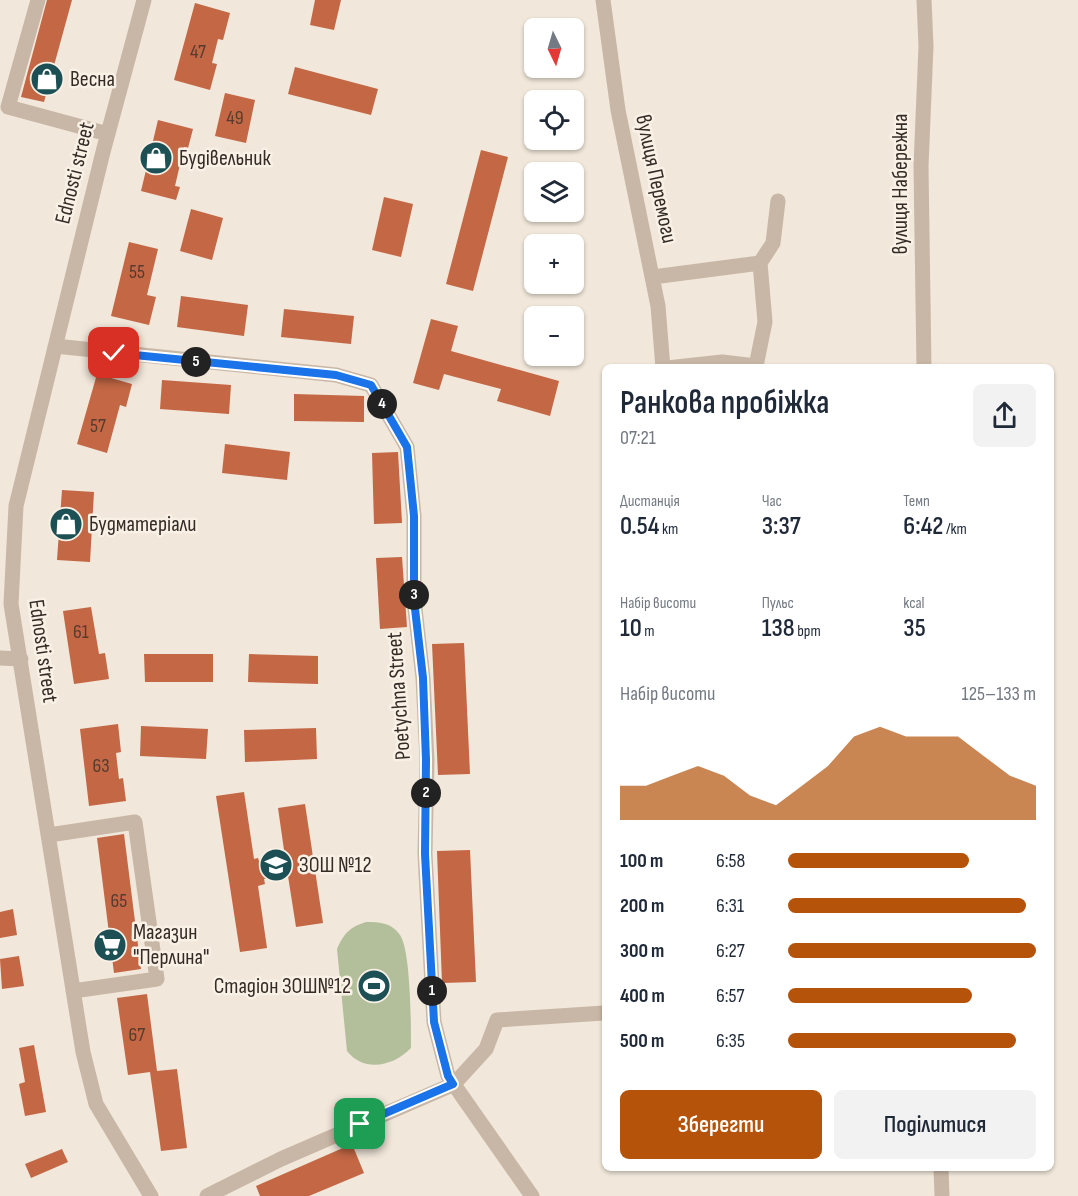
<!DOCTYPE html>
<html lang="uk">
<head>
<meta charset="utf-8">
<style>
  body { margin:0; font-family:"Sofia Sans Condensed",sans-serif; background:#f2f2f3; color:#1f2937; height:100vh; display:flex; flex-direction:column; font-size:22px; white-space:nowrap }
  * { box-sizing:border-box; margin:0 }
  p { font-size:20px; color:#747a83 }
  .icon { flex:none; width:33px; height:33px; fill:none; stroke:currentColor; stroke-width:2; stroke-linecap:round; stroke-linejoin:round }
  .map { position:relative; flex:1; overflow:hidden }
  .sheet { position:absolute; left:602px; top:364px; width:452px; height:807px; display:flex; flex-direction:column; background:#fff; border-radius:9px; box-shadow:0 2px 4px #0004 }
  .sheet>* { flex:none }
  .needle { width:39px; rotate:175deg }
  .tools { position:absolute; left:524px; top:18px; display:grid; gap:12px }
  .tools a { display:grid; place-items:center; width:60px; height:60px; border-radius:9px; background:#fff; box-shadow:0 2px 4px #0004; font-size:30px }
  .pin { position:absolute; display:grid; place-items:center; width:51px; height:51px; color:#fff; margin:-26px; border-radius:12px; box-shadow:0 3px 9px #0006 }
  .km { position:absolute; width:30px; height:30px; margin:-15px; border-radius:50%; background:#222; color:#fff; font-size:16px; line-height:30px; text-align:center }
  .round { display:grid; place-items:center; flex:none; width:63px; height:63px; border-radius:9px; background:#f2f2f3 }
  .head { display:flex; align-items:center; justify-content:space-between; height:102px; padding:0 18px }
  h1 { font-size:33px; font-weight:600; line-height:45px }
  .metrics { display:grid; grid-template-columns:repeat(3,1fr); gap:9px; height:102px; padding:6px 18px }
  .metrics div { display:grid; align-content:center }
  .metrics b { font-size:26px; font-weight:600 }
  .metrics small { font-size:16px; font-weight:400 }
  .metrics p { font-size:16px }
  .chart { height:168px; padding:12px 18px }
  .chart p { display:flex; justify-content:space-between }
  .chart svg { width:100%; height:108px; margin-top:6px; fill:#b45309; opacity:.7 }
  .button { display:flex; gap:12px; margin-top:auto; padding:12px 18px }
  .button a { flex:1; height:69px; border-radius:9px; background:#b45309; color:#fff; font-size:24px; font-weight:600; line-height:69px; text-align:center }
  .button a+a { background:#f2f2f3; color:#1f2937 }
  ul { padding:0 18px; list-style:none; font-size:20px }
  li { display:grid; grid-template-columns:96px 72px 1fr; align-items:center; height:45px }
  li i { height:15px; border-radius:8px; background:#b45309 }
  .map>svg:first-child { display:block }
</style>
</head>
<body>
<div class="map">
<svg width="1078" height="1196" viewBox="0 0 1078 1196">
  <rect width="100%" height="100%" fill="#f1e7da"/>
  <path fill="#b2bf9a" d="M366,922C380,922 392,923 400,935C411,951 411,1026 411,1048C394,1066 364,1073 347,1051L337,949C344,933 350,927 366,922Z"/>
  <path fill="#c36745" d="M47,0H72L44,102L21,97Z
    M315,0H341L334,30L310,25Z
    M195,3L230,13L223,40L218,39L212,63L217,64L210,90L174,80Z
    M295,67L378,89L371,115L288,94Z
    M225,93L255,100L246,143L215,136Z
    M158,120L193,129L188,148L184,147L175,186L180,187L176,200L141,191Z
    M481,150L508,157L473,291L446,284Z
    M384,197L413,204L401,257L372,250Z
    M191,209L223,218L212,260L180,251Z
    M129,242L158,249L147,295L156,297L149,325L111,316Z
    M181,296L248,305L244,336L177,327Z
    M284,309L354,316L351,344L281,337Z
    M431,319L458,326L451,351L559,381L550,416L497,401L501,389L444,374L439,390L413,383Z
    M97,374L132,384L126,407L120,405L107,453L77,444Z
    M162,380L231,385L229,414L160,409Z
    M294,394L364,396V422L294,421Z
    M225,444L290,452L287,480L222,473Z
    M398,452L402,523L374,524L372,453Z
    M62,490L94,492L90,562L57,560Z
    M402,557L407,627L380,629L376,558Z
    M91,607L99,654L105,653L109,679L74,684L63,611Z
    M464,643L470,774L438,775L432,644Z
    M144,654H213V682H145Z
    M249,654L318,656V684L248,682Z
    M118,724L121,752L116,753L119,779L123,778L126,801L89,806L80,729Z
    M141,726L208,729L206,759L140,756Z
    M316,728L317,759L245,762L244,730Z
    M244,792L254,859L258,858L259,861L285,857L278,808L305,804L323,923L296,927L288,876L264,879L265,884L258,886L267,948L240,952L216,796Z
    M124,834L141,969L114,973L97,838Z
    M470,850L476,982L442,983L437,851Z
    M13,909L17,935L0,938V912Z
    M19,956L24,986L2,989L0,959Z
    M147,994L157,1071L177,1069L187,1148L161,1151L150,1072L128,1075L117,998Z
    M34,1045L46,1112L25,1116L19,1084L25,1082L19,1048Z
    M352,1144L364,1173L309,1196H260L256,1186Z
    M62,1149L68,1162L31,1178L25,1164Z"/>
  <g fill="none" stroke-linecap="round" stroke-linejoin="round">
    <path stroke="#c8b7a6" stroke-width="15" d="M38,0L8,107L108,134
      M144,0L103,152L16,506L11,604L83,1052L96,1104L151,1196
      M603,0L618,110L658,306L663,368
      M653,277L760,263
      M55,346L336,375L371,385L407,447L414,516V600L423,678L427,760L425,854L434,1022L448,1076L532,1196
      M667,368L722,362L756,366L765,322L760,263L773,243L778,201
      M924,368L921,166L926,46L924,0
      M0,658L21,659
      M49,835L135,822L157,979L73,991
      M941,1168L942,1196
      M207,1196L281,1159L454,1084L486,1049L497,1020L604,1013"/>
  </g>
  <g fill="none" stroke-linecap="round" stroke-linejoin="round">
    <g stroke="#fff" stroke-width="12">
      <path id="route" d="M114,353L336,375L371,385L407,447L414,516V600L423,678L426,760L425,854L434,1022L448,1076L453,1084L360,1124"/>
    </g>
    <use href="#route" stroke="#1a73e8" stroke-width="8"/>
  </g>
  <defs>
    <g id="shop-disc" transform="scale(1.725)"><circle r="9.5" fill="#1d5055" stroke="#f9f1e6"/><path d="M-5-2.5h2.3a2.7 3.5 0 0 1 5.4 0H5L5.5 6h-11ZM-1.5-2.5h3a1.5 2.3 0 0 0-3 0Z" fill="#fff"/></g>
    <g id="school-disc" transform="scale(1.725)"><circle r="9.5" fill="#1d5055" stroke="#f9f1e6"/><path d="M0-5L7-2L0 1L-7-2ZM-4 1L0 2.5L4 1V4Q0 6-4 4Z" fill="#fff"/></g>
    <g id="supermarket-disc" transform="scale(1.725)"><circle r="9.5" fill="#1d5055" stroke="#f9f1e6"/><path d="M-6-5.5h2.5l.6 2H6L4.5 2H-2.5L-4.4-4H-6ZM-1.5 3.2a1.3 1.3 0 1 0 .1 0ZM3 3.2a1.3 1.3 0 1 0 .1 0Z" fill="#fff"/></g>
    <g id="stadium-disc" transform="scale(1.725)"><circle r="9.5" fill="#1d5055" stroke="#f9f1e6"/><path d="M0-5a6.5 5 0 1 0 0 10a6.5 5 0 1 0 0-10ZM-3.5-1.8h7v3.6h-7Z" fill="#fff"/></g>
  </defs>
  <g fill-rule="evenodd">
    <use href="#shop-disc" x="47" y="79"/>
    <use href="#shop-disc" x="156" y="158"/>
    <use href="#shop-disc" x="66" y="524"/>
    <use href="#school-disc" x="276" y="865"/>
    <use href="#supermarket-disc" x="110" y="945"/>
    <use href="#stadium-disc" x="374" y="986"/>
  </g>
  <g text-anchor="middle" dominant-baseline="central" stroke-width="5" stroke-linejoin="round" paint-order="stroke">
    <g font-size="20" fill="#583b2e">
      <text x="198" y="52">47</text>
      <text x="235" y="118">49</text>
      <text x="137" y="272">55</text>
      <text x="98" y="426">57</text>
      <text x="81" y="632">61</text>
      <text x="101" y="766">63</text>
      <text x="119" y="901">65</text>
      <text x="137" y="1035">67</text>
    </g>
    <g font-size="22" fill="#352c27" stroke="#f9f1e6" text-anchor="start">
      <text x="70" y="79">Весна</text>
      <text x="179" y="158">Будівельник</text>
      <text x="89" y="524">Будматеріали</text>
      <text x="299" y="865">ЗОШ №12</text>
      <text x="133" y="932">Магазин<tspan x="133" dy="25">"Перлина"</tspan></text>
      <text x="351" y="986" text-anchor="end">Стадіон ЗОШ№12</text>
    </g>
    <g font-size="22" fill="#352c27" stroke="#f9f1e6">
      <text transform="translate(75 173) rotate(-76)">Ednosti street</text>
      <text transform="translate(656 179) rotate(78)">вулиця Перемоги</text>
      <text transform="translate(900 184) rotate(-90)">вулиця Набережна</text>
      <text transform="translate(43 651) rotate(82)">Ednosti street</text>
      <text transform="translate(399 696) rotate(-94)">Poetychna Street</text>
    </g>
  </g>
</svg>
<div class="tools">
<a><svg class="needle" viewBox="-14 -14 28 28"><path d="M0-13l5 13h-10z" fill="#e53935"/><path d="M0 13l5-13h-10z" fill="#747a83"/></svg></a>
<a><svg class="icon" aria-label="locate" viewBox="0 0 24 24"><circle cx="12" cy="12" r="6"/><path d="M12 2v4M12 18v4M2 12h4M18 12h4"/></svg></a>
<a><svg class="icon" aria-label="layers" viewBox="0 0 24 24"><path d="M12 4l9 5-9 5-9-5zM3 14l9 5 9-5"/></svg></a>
<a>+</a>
<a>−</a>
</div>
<div class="pin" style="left:360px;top:1124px;background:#1e9e55"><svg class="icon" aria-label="arrive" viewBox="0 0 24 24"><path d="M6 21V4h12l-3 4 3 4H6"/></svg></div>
<div class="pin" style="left:114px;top:353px;background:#d93025"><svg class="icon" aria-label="check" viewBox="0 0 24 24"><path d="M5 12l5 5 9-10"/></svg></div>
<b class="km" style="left:432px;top:991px">1</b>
<b class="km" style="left:426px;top:793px">2</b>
<b class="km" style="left:414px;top:595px">3</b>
<b class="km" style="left:382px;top:404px">4</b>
<b class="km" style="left:196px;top:362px">5</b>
<section class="sheet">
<div class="head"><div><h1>Ранкова пробіжка</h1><p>07:21</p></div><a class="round"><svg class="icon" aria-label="share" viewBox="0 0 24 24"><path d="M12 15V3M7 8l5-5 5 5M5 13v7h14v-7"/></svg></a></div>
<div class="metrics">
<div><p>Дистанція</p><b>0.54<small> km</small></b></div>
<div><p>Час</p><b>3:37</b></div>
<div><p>Темп</p><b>6:42<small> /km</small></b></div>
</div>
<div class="metrics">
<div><p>Набір висоти</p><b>10<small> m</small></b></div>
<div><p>Пульс</p><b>138<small> bpm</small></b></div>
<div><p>kcal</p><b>35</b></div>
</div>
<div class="chart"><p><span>Набір висоти</span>125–133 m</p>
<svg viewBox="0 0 160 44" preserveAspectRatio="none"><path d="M0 44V30L10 30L20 26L30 22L40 26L50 34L60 38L70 30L80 22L90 10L100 6L110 10L120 10L130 10L140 18L150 26L160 30V44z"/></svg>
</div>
<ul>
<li><b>100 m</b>6:58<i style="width:73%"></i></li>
<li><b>200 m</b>6:31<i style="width:96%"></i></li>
<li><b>300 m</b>6:27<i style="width:100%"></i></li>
<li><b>400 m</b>6:57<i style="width:74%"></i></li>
<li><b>500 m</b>6:35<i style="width:92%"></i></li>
</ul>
<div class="button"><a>Зберегти</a><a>Поділитися</a></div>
</section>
</div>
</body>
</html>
